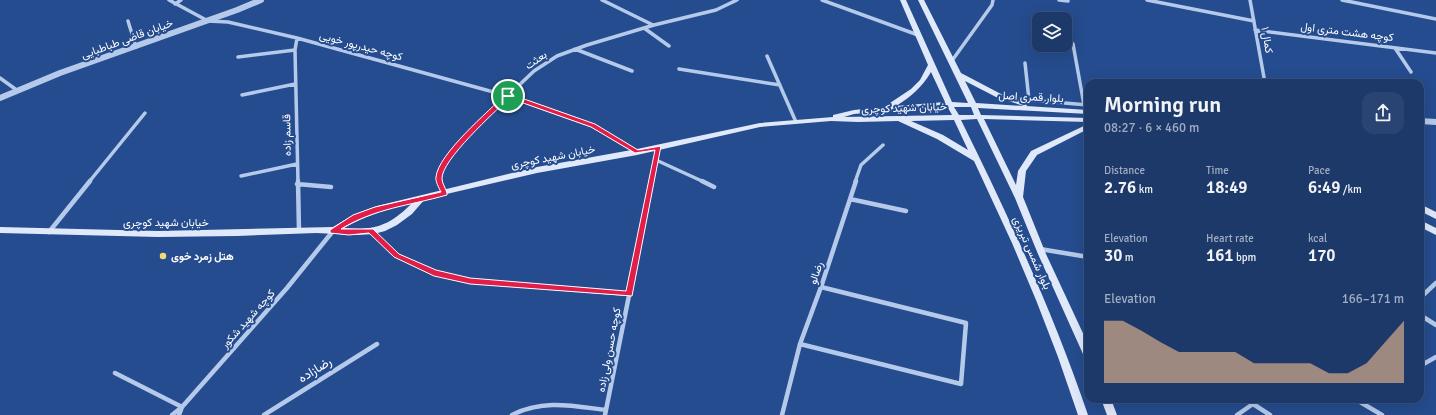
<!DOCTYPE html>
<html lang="en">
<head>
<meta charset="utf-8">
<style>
  body { margin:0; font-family:Signika,Vazirmatn,sans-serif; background:#294472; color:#f1f3f6; height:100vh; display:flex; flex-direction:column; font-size:15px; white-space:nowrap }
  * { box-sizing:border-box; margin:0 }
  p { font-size:13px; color:#a0acc1 }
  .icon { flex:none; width:22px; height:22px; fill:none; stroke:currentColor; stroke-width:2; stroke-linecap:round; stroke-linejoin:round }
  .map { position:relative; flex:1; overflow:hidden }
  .panel { position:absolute; left:1084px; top:79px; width:340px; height:324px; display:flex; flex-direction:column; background:#1c396a; border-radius:12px; box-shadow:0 4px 16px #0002,0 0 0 1px #3a537e }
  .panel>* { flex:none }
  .tools { position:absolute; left:1032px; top:12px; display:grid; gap:8px }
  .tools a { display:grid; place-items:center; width:40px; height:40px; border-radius:8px; background:#1c396a; box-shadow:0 4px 16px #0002,0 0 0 1px #3a537e; font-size:20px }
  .pin { position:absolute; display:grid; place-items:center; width:34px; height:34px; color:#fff; margin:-17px; border:2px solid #fff; border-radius:50%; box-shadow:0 1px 4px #0007 }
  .round { display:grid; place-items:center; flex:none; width:42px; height:42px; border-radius:12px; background:#294472 }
  .summary { display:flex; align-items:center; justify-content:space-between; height:68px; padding:0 20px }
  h1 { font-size:22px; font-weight:600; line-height:30px }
  .figures { display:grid; grid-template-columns:repeat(3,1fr); gap:6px; height:68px; padding:4px 20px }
  .figures div { display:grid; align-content:center }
  .figures b { font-size:17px; font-weight:600 }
  .figures small { font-size:11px; font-weight:400 }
  .figures p { font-size:11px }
  .chart { height:112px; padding:8px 20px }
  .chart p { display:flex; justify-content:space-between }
  .chart svg { width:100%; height:72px; margin-top:4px; fill:#d6ab8b; opacity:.7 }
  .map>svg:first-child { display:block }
</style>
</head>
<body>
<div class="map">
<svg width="1436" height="415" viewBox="0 0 1436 415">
  <rect width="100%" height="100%" fill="#254c8e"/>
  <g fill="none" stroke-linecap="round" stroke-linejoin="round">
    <path stroke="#b5caeb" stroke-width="3.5" d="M169,0L208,21L228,22L297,38L508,96L593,126L636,152
      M602,0L653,25
      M822,0L918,35
      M1059,0L1068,1
      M1147,0L1254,21
      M1250,0L1265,83
      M1342,0L1436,19
      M175,4L181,0
      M128,21L136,47
      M644,28L669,46
      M1255,30L1436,53
      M297,38L295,50L298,182
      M1073,44L1084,105
      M1395,48L1411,72
      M575,49L632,71
      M767,56L796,122
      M238,57L295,50
      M951,62L992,5L993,0
      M1025,63L1029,100L1088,105
      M679,69L780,85
      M0,78L18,91
      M242,95L295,84
      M656,160L704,182
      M241,176L297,164
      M89,182L145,113
      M440,182L439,178L444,163L470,132L534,71L557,56L587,45L654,25L716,10L737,0
      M652,182L659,147
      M855,182L861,165L883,145"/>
    <path stroke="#b5caeb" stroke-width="4.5" d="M298,181L299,231
      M440,181L444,193
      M702,181L714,187
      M297,184L331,187
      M850,199L906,211
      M371,231L397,256L434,273L470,281L629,294
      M49,232L90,181
      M1040,249L1088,257
      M1420,298L1436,283
      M1420,315L1436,325
      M800,344L961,384L966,323L821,287
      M1420,366L1436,357
      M115,373L182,407L179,415
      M1355,399L1382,415
      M1253,404L1270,415
      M172,415L182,407L287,288L333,231
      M264,415L377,344
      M512,415C543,399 573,406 606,410
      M605,415L652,181
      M782,415L800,344L821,287L856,181
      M1237,415L1260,399"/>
    <path stroke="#b5caeb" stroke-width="6" d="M0,98L60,73L237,10L261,0
      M1420,121L1436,122"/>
    <path fill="#e0e9f9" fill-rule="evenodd" d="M900,0H906L952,102L968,103L918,0H924L961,73L1001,94L1027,102L1029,104L1026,106L1088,110V114L978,108L981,115L1088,118V122L984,119L1016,185L1018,171L1031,151L1088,124V129L1037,155L1026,171L1023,197L1046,254L1088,344V358L1085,357L1083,354L1038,254L1015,198L977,119L961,120C1009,217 1053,312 1088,415H1078L1058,357L1036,300L1012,243L974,161L937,139L898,121L858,122L831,121L760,127L637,155L537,173L425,199L412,214L397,225L385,231L374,234L357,235L316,233L237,236L158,237L0,233V227L158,231L333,227L353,215L377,206L537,167L637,149L760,123L833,117V115L854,110L884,107L911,89L920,80L928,65ZM931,72L945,102L896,106C911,97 922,87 931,72ZM965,81L996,97L1024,106L976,103ZM947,106L952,115L844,117L854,114ZM954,107H971L974,115H959ZM954,120L968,150L943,135L911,121ZM413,202C391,225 375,231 344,228C366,215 389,209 413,202Z
      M1420,204L1436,212V219L1420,211Z
      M1420,220L1436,228V235L1420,227Z
      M1101,399H1111L1117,415H1107Z"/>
  </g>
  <path fill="#e11d48" stroke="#fff" fill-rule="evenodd" d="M506,94H510L595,124L638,150L661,146L632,296L470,284L434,276L394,257L369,233L349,235L330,233V230L353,215L375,207L441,192C439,188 435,181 436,177C438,154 489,111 506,94ZM509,98L591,127L635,153L655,150L626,291L470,278L436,270L399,254L373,229H341C376,208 408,206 447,195V193C446,189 442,183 442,179C441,160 495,112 509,98Z"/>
  <circle fill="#f5d979" stroke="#254c8e" stroke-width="1.5" cx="163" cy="256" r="4"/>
  <g text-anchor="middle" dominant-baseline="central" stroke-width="4" stroke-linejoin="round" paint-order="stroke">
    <g font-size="11" fill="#fff" stroke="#254c8e">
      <text transform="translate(1347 32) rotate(7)">کوچه هشت متری اول</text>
      <text transform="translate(127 39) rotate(-20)">خیابان قاضی طباطبایی</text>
      <text transform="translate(1267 40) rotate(80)">کمال ۱</text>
      <text transform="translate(361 46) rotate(15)">کوچه حیدرپور خویی</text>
      <text transform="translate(536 60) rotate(-35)">بعثت</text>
      <text transform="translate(1031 97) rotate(3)">بلوار قمری اصل</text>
      <text transform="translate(904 108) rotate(-2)">خیابان شهید کوچری</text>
      <text transform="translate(287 135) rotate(-91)">قاسم زاده</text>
      <text transform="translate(553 157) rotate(-11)">خیابان شهید کوچری</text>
      <text x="166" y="222">خیابان شهید کوچری</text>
      <text transform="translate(1032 253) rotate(66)">بلوار شمس تبریزی</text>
      <text transform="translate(816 273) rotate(-72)">رضالو</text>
      <text transform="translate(248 319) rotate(-48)">کوچه شهید شکور</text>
      <text transform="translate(609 350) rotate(-79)">کوچه حسن ولی زاده</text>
    </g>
    <g font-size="11" font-weight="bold" fill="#fff" stroke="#254c8e" text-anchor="start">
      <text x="171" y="256">هتل زمرد خوی</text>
    </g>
    <g font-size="13" fill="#fff" stroke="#254c8e">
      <text transform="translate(315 370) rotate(-32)">رضازاده</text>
    </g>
  </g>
</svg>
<div class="tools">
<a><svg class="icon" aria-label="layers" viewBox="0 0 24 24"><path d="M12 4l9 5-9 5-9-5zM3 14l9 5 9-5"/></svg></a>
</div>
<div class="pin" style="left:508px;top:96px;background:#1e9e55"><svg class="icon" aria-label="arrive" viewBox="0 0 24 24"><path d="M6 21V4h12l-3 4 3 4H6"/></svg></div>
<section class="panel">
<div class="summary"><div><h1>Morning run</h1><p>08:27 · 6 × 460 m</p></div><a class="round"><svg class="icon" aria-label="share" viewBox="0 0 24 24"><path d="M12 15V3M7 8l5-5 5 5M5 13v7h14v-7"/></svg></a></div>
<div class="figures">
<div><p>Distance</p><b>2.76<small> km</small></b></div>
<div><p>Time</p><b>18:49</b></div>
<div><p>Pace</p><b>6:49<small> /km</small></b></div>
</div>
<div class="figures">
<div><p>Elevation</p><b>30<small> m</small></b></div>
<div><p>Heart rate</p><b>161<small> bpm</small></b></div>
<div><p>kcal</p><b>170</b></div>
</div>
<div class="chart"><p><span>Elevation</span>166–171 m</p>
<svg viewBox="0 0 160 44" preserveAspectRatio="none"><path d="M0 44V6L10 6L20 12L30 19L40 25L50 25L60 25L70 25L80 32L90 32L100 32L110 32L120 38L130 38L140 32L150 19L160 6V44z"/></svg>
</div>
</section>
</div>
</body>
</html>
